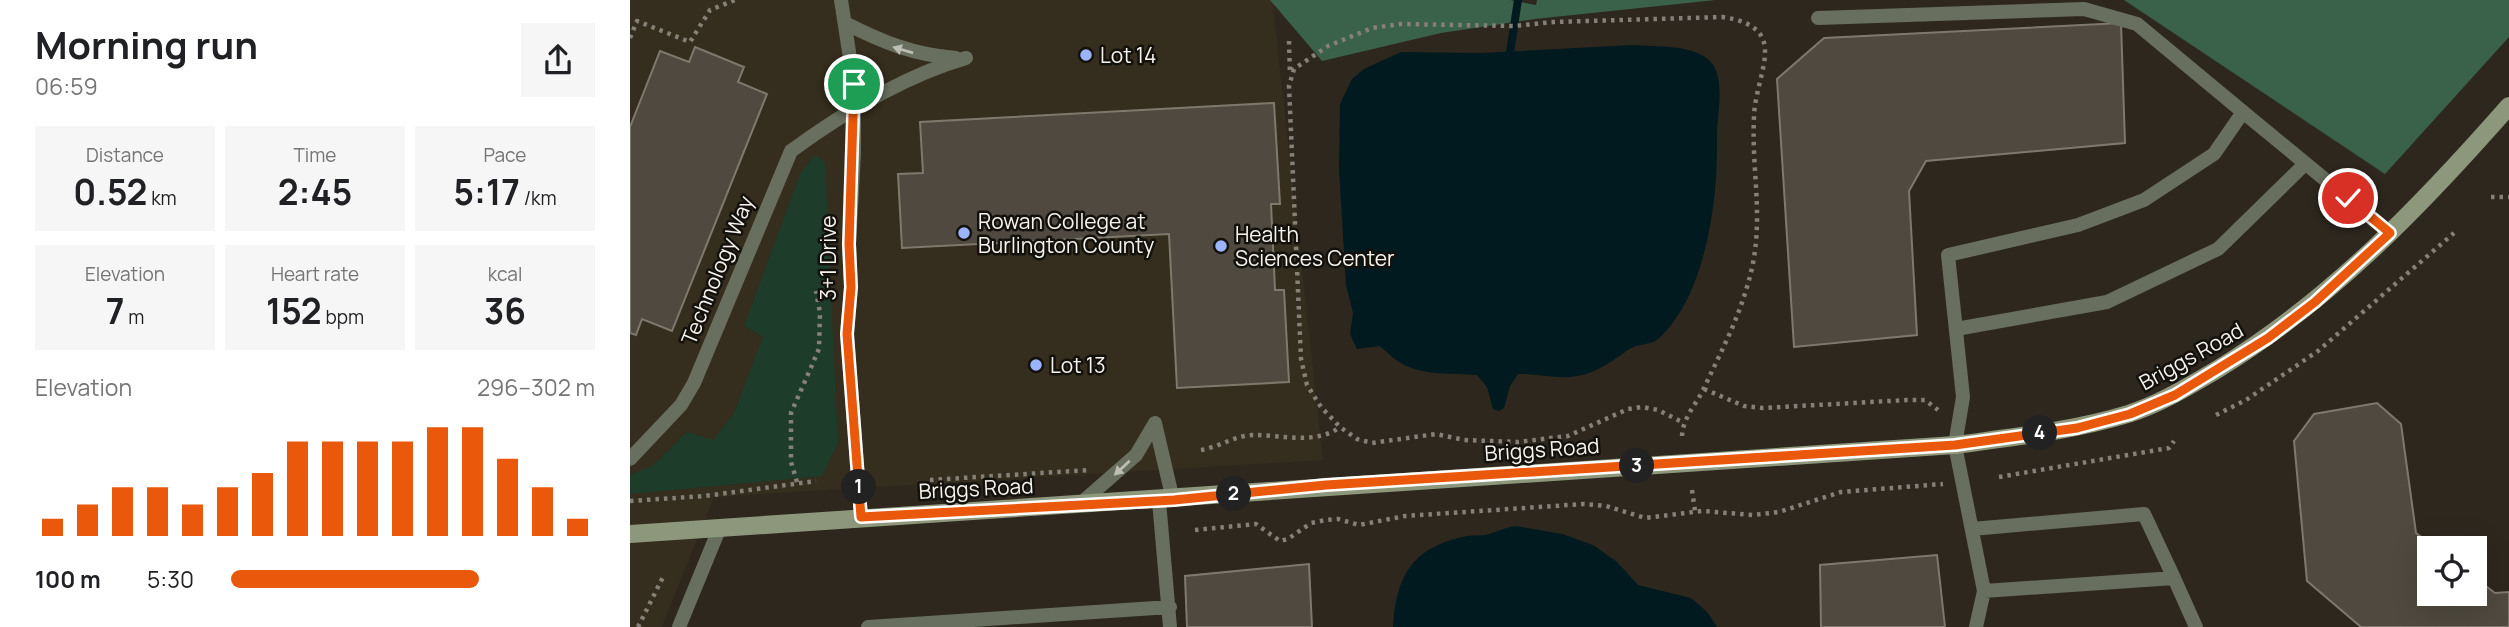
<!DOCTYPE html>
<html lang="en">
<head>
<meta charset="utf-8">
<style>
  body { margin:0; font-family:Manrope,sans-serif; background:#f6f6f6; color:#202124; height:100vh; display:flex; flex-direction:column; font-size:26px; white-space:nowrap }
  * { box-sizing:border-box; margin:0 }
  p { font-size:23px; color:#757577 }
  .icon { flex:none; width:38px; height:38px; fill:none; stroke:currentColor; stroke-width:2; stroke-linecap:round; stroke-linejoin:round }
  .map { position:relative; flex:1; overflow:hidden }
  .drawer { display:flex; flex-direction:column; background:#fff; width:630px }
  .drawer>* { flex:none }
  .buttons { position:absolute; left:1787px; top:536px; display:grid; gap:14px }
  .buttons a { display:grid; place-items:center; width:70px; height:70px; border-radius:0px; background:#fff; box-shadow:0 7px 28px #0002; font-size:35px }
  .pin { position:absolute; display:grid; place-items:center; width:60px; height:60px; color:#fff; margin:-30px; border:4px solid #fff; border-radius:50%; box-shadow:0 2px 7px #0007 }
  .km { position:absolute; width:35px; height:35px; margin:-18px; border-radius:50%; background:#222; color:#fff; font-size:19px; line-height:35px; text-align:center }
  .round { display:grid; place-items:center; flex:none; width:74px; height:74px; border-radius:0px; background:#f6f6f6 }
  .headline { display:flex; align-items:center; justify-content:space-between; height:119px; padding:0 35px }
  h1 { font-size:38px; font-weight:700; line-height:52px }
  .stats { display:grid; grid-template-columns:repeat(3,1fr); gap:10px; height:119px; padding:7px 35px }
  .stats div { display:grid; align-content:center; border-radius:0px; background:#f6f6f6; text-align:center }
  .stats b { font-size:35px; font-weight:700 }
  .stats small { font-size:19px; font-weight:400 }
  .stats p { font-size:19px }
  .chart { height:196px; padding:14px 35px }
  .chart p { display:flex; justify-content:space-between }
  .chart svg { width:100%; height:126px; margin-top:7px; stroke:#ea580c; stroke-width:6 }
  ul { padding:0 35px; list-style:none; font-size:23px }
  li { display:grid; grid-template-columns:112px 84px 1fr; align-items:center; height:52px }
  li i { height:18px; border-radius:9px; background:#ea580c }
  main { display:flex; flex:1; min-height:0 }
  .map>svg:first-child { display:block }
</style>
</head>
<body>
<main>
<section class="drawer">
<div class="headline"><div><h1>Morning run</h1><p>06:59</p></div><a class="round"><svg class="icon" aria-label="share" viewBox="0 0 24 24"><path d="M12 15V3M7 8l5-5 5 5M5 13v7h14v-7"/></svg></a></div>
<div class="stats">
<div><p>Distance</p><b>0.52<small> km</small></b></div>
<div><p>Time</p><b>2:45</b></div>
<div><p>Pace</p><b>5:17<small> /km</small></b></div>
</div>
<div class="stats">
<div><p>Elevation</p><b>7<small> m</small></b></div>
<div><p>Heart rate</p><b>152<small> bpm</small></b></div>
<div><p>kcal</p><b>36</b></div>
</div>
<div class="chart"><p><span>Elevation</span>296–302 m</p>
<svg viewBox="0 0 160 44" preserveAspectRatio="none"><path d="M5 44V38M15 44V33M25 44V27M35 44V27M45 44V33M55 44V27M65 44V22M75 44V11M85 44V11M95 44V11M105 44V11M115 44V6M125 44V6M135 44V17M145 44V27M155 44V38"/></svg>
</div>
<ul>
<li><b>100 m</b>5:30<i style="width:68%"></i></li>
</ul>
</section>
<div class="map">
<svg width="1879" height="627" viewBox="0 0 1879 627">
  <rect width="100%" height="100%" fill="#2d271e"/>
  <path fill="#352d1d" d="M0,0H666L643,6L693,460L84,497L32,627H0Z"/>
  <path fill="#1d3c2a" d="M185,155L195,162L208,443L192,476L0,494V475L22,466L57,432L83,440L104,413L133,337L114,326L171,172Z"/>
  <path fill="#3a6149" d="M640,0H880L906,5L907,0H1086L905,19L811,33L692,61Z
    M1494,0H1879V37L1755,174Z"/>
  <path fill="#001a1f" d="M1003,45C1025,47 1063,44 1080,61C1097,79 1086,117 1087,139C1088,200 1076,296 1028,339C1019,346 1007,343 998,350C982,361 967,373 947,376C927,380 908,373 888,374L880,386L874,408L869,411L863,409L857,387L847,375C824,373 792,376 771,363C763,359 757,351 749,346L727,349L720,334L723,313L716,285L709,169L710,104L722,79L734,69L771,52L851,53Z
    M885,526L932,534L963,545L987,562L1008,585L1061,598L1078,613L1087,627H763C766,577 781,549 832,537C841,534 851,537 859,534C868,531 875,528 885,526Z"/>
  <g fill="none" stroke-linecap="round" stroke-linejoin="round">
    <path stroke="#001a1f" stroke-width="8" d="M879,59L888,0"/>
  </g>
  <path fill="#4f493f" stroke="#7f796d" stroke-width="2" d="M1491,23L1495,143L1296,161L1279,191L1287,335L1164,347L1147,79L1194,38Z
    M65,47L114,67L108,82L137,94L42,331L12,319L6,335L0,333V127L30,51L59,62Z
    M644,103L650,204H641L645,290H654L659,382L547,388L539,234L272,248L268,174L293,173L290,122Z
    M1747,403L1771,424L1786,533L1806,548H1799V593H1844V577L1865,593L1879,592V627H1731L1677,581L1664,441L1684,414Z
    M1307,555L1315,627H1191L1190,565Z
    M679,564L682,627H557L555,576Z"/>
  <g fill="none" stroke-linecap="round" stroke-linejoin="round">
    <path stroke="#858078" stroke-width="4.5" stroke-dasharray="3.5 5" stroke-linecap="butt" d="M0,38L7,21L60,42L80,10L105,0
      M659,41L660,75
      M1861,197H1879
      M1074,389L1114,406L1133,408L1277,400H1295L1308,410
      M1586,415L1616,400L1688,351L1824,233
      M1052,436C1053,417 1066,405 1074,388C1089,356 1106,324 1116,290C1137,226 1121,179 1124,116C1126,71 1162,27 1092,17L923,22L884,26L771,24L742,28L698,46L664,69L659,86L671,359L677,385L691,407L710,427L727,439L742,443L806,434L834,440L888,442L938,436L998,409L1012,407L1028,410L1054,423
      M571,450C589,447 606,435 624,435C651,435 686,445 710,427
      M1369,477L1539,448L1544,441
      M300,480L459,470
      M167,482L161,462V413L189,349L190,313L186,291
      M1062,490L1065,511
      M0,501L75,496L186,481
      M565,530L626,524L650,541L658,539L681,523L696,520L708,519L729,525L775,516L954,504L976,506L1015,518L1072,511L1123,515L1149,512L1211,492L1313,484
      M8,627L34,575"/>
    <path stroke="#686f5e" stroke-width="14" d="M211,0L224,84V153L219,244L221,287L217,334L231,517
      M1188,18L1454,9L1507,24L1613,112
      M215,23C252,42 284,55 326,58
      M1326,329L1477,302L1588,249L1675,164
      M525,423L543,500
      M0,459L51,405L64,383L161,151C213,113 274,76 336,58
      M529,501L540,627
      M450,504L506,455L525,423
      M1342,529L1514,514L1544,578
      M49,627L90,527
      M238,627L540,607
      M1346,627L1354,591
      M1566,627L1544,578L1354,591L1325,445L1333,397L1318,255L1448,225L1514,200L1584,154L1613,112L1760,233"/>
    <path stroke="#8d977c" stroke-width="18" d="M0,534L1325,445C1383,437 1442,431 1498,414C1530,404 1559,386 1588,369C1701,300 1792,205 1879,106"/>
  </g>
  <defs><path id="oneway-solid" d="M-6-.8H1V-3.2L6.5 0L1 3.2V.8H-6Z" transform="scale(1.75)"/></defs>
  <g fill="#bdbeb3">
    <use href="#oneway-solid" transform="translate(273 50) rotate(-164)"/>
    <use href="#oneway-solid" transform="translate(492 468) rotate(137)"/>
  </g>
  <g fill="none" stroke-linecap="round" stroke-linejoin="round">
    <g stroke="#fff" stroke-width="14">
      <path id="route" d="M224,84L219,244L221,287L217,334L231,517L544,500L696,485L1325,445L1447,428L1500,414L1545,395L1638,338L1685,302L1760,233L1718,198"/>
    </g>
    <use href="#route" stroke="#ea580c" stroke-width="9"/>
  </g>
  <g fill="#9cb4fd" stroke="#13110c" stroke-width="2.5">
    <circle cx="456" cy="55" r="7"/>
    <circle cx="334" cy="233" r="7"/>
    <circle cx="591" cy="246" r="7"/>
    <circle cx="406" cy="365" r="7"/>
  </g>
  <g text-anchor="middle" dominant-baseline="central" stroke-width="5" stroke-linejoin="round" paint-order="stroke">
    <g font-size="21" fill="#f6f3ec" stroke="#13110c" text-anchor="start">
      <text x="470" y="55">Lot 14</text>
      <text x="348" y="221">Rowan College at<tspan x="348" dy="24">Burlington County</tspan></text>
      <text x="605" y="234">Health<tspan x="605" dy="24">Sciences Center</tspan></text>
      <text x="420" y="365">Lot 13</text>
    </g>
    <g font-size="21" fill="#f6f3ec" stroke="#13110c">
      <text transform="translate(198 258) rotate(-90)">3+1 Drive</text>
      <text transform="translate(87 270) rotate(-68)">Technology Way</text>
      <text transform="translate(1561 356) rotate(-29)">Briggs Road</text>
      <text transform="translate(912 449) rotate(-4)">Briggs Road</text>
      <text transform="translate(346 488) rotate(-3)">Briggs Road</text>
    </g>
  </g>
</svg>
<div class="buttons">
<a><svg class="icon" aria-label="locate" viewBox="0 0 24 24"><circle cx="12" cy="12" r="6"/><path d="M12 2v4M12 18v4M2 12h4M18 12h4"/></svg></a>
</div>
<div class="pin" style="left:224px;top:84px;background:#1e9e55"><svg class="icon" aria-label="arrive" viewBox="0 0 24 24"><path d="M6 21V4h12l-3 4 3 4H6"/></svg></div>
<div class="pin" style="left:1718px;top:198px;background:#d93025"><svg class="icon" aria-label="check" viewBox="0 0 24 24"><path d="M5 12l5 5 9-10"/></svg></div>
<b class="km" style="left:229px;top:487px">1</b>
<b class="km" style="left:604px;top:494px">2</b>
<b class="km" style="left:1007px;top:466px">3</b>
<b class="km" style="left:1410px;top:433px">4</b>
</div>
</main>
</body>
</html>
